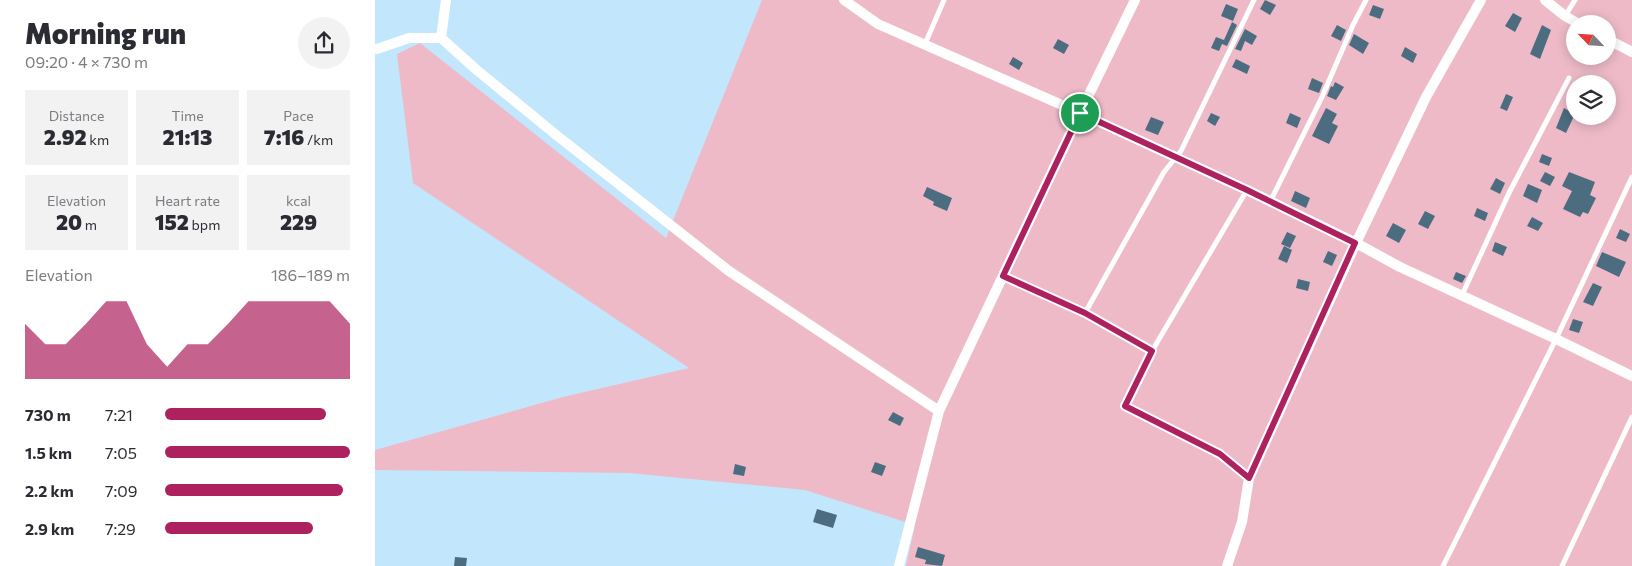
<!DOCTYPE html>
<html lang="en">
<head>
<meta charset="utf-8">
<style>
  body { margin:0; font-family:Commissioner,sans-serif; background:#f2f2f3; color:#2b2b33; height:100vh; display:flex; flex-direction:column; font-size:19px; white-space:nowrap }
  * { box-sizing:border-box; margin:0 }
  p { font-size:16px; color:#7c7c81 }
  .icon { flex:none; width:28px; height:28px; fill:none; stroke:currentColor; stroke-width:2; stroke-linecap:round; stroke-linejoin:round }
  .map { position:relative; flex:1; overflow:hidden }
  .details { display:flex; flex-direction:column; background:#fff; width:375px }
  .details>* { flex:none }
  .needle { width:32px; rotate:295deg }
  .buttons { position:absolute; left:1191px; top:15px; display:grid; gap:10px }
  .buttons a { display:grid; place-items:center; width:50px; height:50px; border-radius:50%; background:#fff; box-shadow:0 2px 12px #0003; font-size:25px }
  .pin { position:absolute; display:grid; place-items:center; width:42px; height:42px; color:#fff; margin:-21px; border:2px solid #fff; border-radius:50%; box-shadow:0 1px 5px #0007 }
  .round { display:grid; place-items:center; flex:none; width:52px; height:52px; border-radius:26px; background:#f2f2f3 }
  .head { display:flex; align-items:center; justify-content:space-between; height:85px; padding:0 25px }
  h1 { font-size:28px; font-weight:800; line-height:38px }
  .stats { display:grid; grid-template-columns:repeat(3,1fr); gap:8px; height:85px; padding:5px 25px }
  .stats div { display:grid; align-content:center; border-radius:0px; background:#f2f2f3; text-align:center }
  .stats b { font-size:21px; font-weight:800 }
  .stats small { font-size:14px; font-weight:400 }
  .stats p { font-size:14px }
  .chart { height:140px; padding:10px 25px }
  .chart p { display:flex; justify-content:space-between }
  .chart svg { width:100%; height:90px; margin-top:5px; fill:#ae215f; opacity:.7 }
  ul { padding:0 25px; list-style:none; font-size:16px }
  li { display:grid; grid-template-columns:80px 60px 1fr; align-items:center; height:38px }
  li i { height:12px; border-radius:6px; background:#ae215f }
  main { display:flex; flex:1; min-height:0 }
  .map>svg:first-child { display:block }
</style>
</head>
<body>
<main>
<section class="details">
<div class="head"><div><h1>Morning run</h1><p>09:20 · 4 × 730 m</p></div><a class="round"><svg class="icon" aria-label="share" viewBox="0 0 24 24"><path d="M12 15V3M7 8l5-5 5 5M5 13v7h14v-7"/></svg></a></div>
<div class="stats">
<div><p>Distance</p><b>2.92<small> km</small></b></div>
<div><p>Time</p><b>21:13</b></div>
<div><p>Pace</p><b>7:16<small> /km</small></b></div>
</div>
<div class="stats">
<div><p>Elevation</p><b>20<small> m</small></b></div>
<div><p>Heart rate</p><b>152<small> bpm</small></b></div>
<div><p>kcal</p><b>229</b></div>
</div>
<div class="chart"><p><span>Elevation</span>186–189 m</p>
<svg viewBox="0 0 160 44" preserveAspectRatio="none"><path d="M0 44V17L10 27L20 27L30 17L40 6L50 6L60 27L70 38L80 27L90 27L100 17L110 6L120 6L130 6L140 6L150 6L160 17V44z"/></svg>
</div>
<ul>
<li><b>730 m</b>7:21<i style="width:87%"></i></li>
<li><b>1.5 km</b>7:05<i style="width:100%"></i></li>
<li><b>2.2 km</b>7:09<i style="width:96%"></i></li>
<li><b>2.9 km</b>7:29<i style="width:80%"></i></li>
</ul>
</section>
<div class="map">
<svg width="1257" height="566" viewBox="0 0 1257 566">
  <rect width="100%" height="100%" fill="#c2e6fc"/>
  <path fill="#eebac8" fill-rule="evenodd" d="M387,0H1257V566H531L540,525L430,490L254,473L0,470V450L188,397L314,368L38,183L22,54L45,43L291,238ZM1200,24H1232V56H1200ZM1200,84H1232V116H1200Z"/>
  <path fill="#4c6c80" d="M890,0L901,5L895,15L885,9Z
    M851,4L863,9L858,21L846,16Z
    M998,5L1009,9L1005,19L994,15Z
    M1138,13L1147,18L1140,32L1130,26Z
    M857,22L862,25L852,46L847,44L844,51L836,48L841,37L849,40Z
    M962,25L971,30L966,41L956,36Z
    M1167,25L1176,30L1165,59L1155,54Z
    M870,29L882,36L877,45L870,41L866,51L860,49Z
    M979,34L994,43L988,54L974,45Z
    M683,39L694,45L689,54L678,48Z
    M1030,47L1042,54L1038,63L1026,56Z
    M638,57L648,63L644,70L634,64Z
    M861,59L875,66L872,74L857,67Z
    M937,78L948,83L944,93L933,89Z
    M960,82L969,87L961,100L952,96L956,86L958,87Z
    M1131,94L1138,97L1132,111L1125,108Z
    M951,108L962,114L957,123L963,126L954,144L937,136Z
    M1189,108L1200,114L1191,133L1181,128Z
    M836,113L845,117L840,126L832,121Z
    M915,113L926,118L922,128L911,123Z
    M776,117L789,122L783,135L770,130Z
    M1167,154L1177,158L1174,166L1164,162Z
    M1170,172L1180,177L1175,186L1165,181Z
    M1194,172L1220,182L1215,195L1221,198L1213,214L1208,212L1205,217L1188,209L1197,191L1187,186Z
    M1121,178L1130,183L1125,194L1115,189Z
    M1153,184L1167,190L1162,203L1148,196Z
    M552,187L577,198L572,211L558,205L559,202L548,196Z
    M920,191L935,198L931,208L916,201Z
    M1102,208L1113,213L1110,221L1099,216Z
    M1050,211L1060,216L1053,229L1043,224Z
    M1157,217L1168,223L1163,231L1152,226Z
    M1018,223L1031,230L1024,243L1011,236Z
    M1245,229L1255,234L1251,242L1241,238Z
    M912,232L921,236L915,248L906,244Z
    M1120,242L1132,247L1128,256L1117,251Z
    M909,246L917,250L912,263L903,259Z
    M953,251L962,255L957,266L948,262Z
    M1227,252L1251,262L1244,277L1221,266Z
    M1081,272L1091,276L1087,283L1078,279Z
    M923,279L935,282L933,291L921,288Z
    M1218,283L1227,287L1218,306L1208,302Z
    M1198,319L1208,322L1204,333L1194,330Z
    M518,412L529,418L525,426L513,420Z
    M500,462L511,466L507,476L496,472Z
    M360,464L371,467L369,476L358,474Z
    M442,509L462,515L458,528L438,522Z
    M543,547L570,555L567,566L550,564L551,560L540,557Z
    M80,557L92,558L91,566H79Z"/>
  <g fill="none" stroke-linecap="round" stroke-linejoin="round">
    <path stroke="#fff" stroke-width="5" d="M1190,16L1200,0
      M550,44L569,0
      M872,190L777,351L750,406L845,454L874,477
      M895,202L947,97L978,25L991,0
      M628,276L710,313
      M1087,295L1134,193L1194,78
      M777,351L710,313L789,172L806,151L879,0
      M1068,566L1181,339L1257,177
      M1187,566L1257,417"/>
    <path stroke="#fff" stroke-width="10" d="M469,0L503,24L705,113L872,190L981,243L1025,267L1181,339L1257,376
      M1170,0L1190,16L1204,24
      M66,38L71,0
      M1232,39L1257,52
      M2,49L34,38H66L103,71L180,134L354,271L564,411
      M524,566L564,411L705,113L760,0
      M852,566L867,522L874,478L981,243L1051,97L1106,0"/>
  </g>
  <g fill="none" stroke-linecap="round" stroke-linejoin="round">
    <g stroke="#fff" stroke-width="10">
      <path id="route" d="M705,113L872,190L980,243L874,478L845,454L750,406L777,351L710,313L628,276Z"/>
    </g>
    <use href="#route" stroke="#ae215f" stroke-width="6"/>
  </g>
</svg>
<div class="buttons">
<a><svg class="needle" viewBox="-14 -14 28 28"><path d="M0-13l5 13h-10z" fill="#e53935"/><path d="M0 13l5-13h-10z" fill="#7c7c81"/></svg></a>
<a><svg class="icon" aria-label="layers" viewBox="0 0 24 24"><path d="M12 4l9 5-9 5-9-5zM3 14l9 5 9-5"/></svg></a>
</div>
<div class="pin" style="left:705px;top:113px;background:#1e9e55"><svg class="icon" aria-label="arrive" viewBox="0 0 24 24"><path d="M6 21V4h12l-3 4 3 4H6"/></svg></div>
</div>
</main>
</body>
</html>
